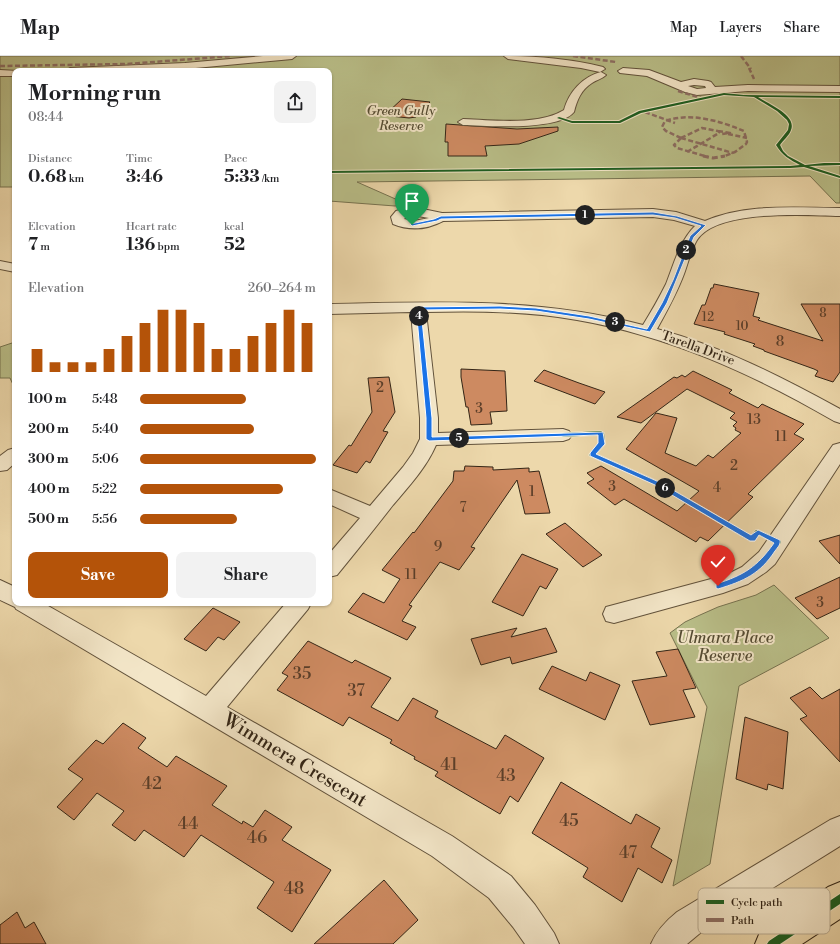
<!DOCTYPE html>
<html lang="en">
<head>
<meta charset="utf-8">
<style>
  body { margin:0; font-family:"Libre Bodoni",serif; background:#f2f2f2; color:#202124; height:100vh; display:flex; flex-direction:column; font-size:15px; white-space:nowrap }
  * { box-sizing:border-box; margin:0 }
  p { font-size:13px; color:#757577 }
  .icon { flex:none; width:22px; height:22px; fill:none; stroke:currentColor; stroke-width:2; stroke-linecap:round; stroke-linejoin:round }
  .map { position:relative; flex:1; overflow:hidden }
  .details { position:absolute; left:12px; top:12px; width:320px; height:538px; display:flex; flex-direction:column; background:#fff; border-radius:8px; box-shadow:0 1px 3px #0004 }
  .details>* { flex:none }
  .pin { position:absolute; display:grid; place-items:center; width:34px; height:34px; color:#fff; margin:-41px -17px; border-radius:50% 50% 50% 0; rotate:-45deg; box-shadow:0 0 4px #0007 }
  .pin .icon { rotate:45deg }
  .km { position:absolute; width:20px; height:20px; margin:-10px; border-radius:50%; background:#222; color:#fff; font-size:11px; line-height:20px; text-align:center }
  .round { display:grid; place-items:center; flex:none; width:42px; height:42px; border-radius:8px; background:#f2f2f2 }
  .overview { display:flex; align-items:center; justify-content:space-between; height:68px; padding:0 16px }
  h1 { font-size:22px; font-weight:800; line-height:30px }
  .figures { display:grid; grid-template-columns:repeat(3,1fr); gap:6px; height:68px; padding:4px 16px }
  .figures div { display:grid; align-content:center }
  .figures b { font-size:17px; font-weight:800 }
  .figures small { font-size:11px; font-weight:400 }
  .figures p { font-size:11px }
  .chart { height:112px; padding:8px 16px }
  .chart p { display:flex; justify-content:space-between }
  .chart svg { width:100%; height:72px; margin-top:4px; stroke:#b45309; stroke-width:6 }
  .cta { display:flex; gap:8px; margin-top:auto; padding:8px 16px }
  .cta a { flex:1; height:46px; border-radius:8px; background:#b45309; color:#fff; font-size:16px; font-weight:800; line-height:46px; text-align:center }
  .cta a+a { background:#f2f2f2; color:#202124 }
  ul { padding:0 16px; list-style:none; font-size:13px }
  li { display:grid; grid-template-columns:64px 48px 1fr; align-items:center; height:30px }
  li i { height:10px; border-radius:5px; background:#b45309 }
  header { display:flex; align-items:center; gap:24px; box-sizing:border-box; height:56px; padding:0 20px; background:#fff; border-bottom:1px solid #e0e0e0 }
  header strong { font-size:19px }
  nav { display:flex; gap:22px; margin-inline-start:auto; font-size:14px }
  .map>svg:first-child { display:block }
</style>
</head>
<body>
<header>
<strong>Map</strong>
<nav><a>Map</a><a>Layers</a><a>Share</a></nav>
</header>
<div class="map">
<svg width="840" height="888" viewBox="0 0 840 888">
  <rect width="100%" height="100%" fill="#edd8ab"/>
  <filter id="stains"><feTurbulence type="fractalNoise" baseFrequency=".005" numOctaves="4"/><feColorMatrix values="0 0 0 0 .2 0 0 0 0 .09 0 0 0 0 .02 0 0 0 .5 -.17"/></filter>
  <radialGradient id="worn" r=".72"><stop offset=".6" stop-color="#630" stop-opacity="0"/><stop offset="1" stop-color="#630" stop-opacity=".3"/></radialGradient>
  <path fill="#b9be88" stroke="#76724f" d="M0,0H840V147H836L810,120L357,126L409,149L395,150L329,145V15H15V131H0Z
    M15,286V333L10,322H0V291Z
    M774,529L829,582L739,630L710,808L673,830L707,651L670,577L685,566L700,559L718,551L756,539Z"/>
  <path fill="#cd8a61" stroke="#332516" d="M402,43L430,46L416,61L409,62L390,60L392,58L387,57Z
    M446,68L517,73L558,71V75L519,88L485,90L487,100H448V86H445Z
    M714,228L759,237L753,260L760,262L758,264L823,285L801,248H840V316L833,326L815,320L818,315L814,313L764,295V294L753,290L755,288L724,278L725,276L694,268L702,249H705L711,232H713Z
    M461,313L505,315L507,355L490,356L492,368L471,369L468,351H466L461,321Z
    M544,314L579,327L605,336L595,348L534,325Z
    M693,315L732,334L729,337L758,352L762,348L804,368L794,378L804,383L748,438L753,441L708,485L700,481L696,486L624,443L615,449L587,427L594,423L587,417L601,410L677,455L699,435L626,393L656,357L677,362L665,397L696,410L708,399L713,402L741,377L735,374L736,372L733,370L737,366L730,362L735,357L687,333L641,367L617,361L674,321L677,322L682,319L685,321Z
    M389,321L395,356L383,375L388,376L370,407L366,405L357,417L333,409L349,389L351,390L372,356L368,322Z
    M465,410L493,411V414L529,412V416L539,415L550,457L525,458L517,424L471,491L475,492L459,514L440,506L409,549L412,550L402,565L416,571L407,584L348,556L363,537L384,547L400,523L382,514L413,476L414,477L453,425L454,415H464Z
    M565,467L602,499L583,511L546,478Z
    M840,479V508L819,485Z
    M522,498L558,513L546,533L540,530L523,560L492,546Z
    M840,521V552L817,563L795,542Z
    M213,552L240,566L224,584L218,581L206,595L184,583Z
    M517,572L511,581L546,572L557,596L512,608L510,601L481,609L471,583Z
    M308,585L352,607L355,604L391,622L371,651L398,665L413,642L438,655L435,661L496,693L505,679L544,702L518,746L510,740L500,758L435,720L438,716L414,703L415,701L390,687L392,684L349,661L343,670L277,634L288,620L282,617Z
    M678,593L696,632L683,634L695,661L650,669L632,625L667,620L656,596Z
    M552,610L586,625L590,616L620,629L605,664L539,633Z
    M810,631L822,643L840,633V706L800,663L807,660L790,642Z
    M745,661L788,676L783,733L768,728L767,734L736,723Z
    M123,667L146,682L138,692L167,711L176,700L227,730L212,749L242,768L243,765L253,771L265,754L292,771L282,784L331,814L292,876L257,852L274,826L201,779L184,801L144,774L135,785L112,769L124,755L97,737L74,764L57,751L83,723L68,713L96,684L103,688Z
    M561,726L631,768L636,758L660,772L651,791L672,804L662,827L638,812L622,846L583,821L588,812L532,777Z
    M384,824L418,864L393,888H314Z
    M17,856L25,872L34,866L46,888H0V869Z"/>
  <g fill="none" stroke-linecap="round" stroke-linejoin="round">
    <g stroke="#62523b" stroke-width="2">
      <path id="minor" d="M263,0H296L292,3L185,13L133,15H65L70,12L185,7Z
        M504,0C537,0 571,3 603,11L605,13L600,16L581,12L508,3Z
        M623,12L649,14L681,26L694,23L708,25L711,26L715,31L748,29L840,30V36L748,35L697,39L685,36L647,20L620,17L618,15ZM694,29L705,30L706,32L697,33L688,30Z
        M0,14L18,15H15V20H0Z
        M601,16L606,19C602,23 596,24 592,27C581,34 577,44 574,56C559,75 487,70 463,69L458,66L463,63C493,64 538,70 564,54C569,36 582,21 601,16Z
        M406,152H418L442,157L653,153L676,156L705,165C746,147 796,152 840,152V160C806,159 717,153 697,184C691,194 688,207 684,218C677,237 667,255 657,273C721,290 782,321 840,353V367L834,365C753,318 669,280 577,264C527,255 476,255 426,256L438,362V377L563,373L569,375L572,379L569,383L563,385L436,389C426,412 409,430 393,449C375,472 356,496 337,519L329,521V498L360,462L329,448V433L370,450L403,411L413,397L420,383V362L411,256L329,258V248C438,246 537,241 643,269C651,256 659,242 666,228C674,208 679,186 695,170L674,164L653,161L443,165C428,173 410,175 393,168L391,161L396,155ZM412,159L429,162L414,165L404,163L406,161Z
        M0,205L15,208V216L0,213Z
        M840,387V408L775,508L766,516L748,528L723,537L614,567L606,565L603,558L606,551L726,519L742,511L759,496L833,389Z
        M15,392V407L7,414L0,415V400L8,394Z
        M0,524L15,531V547H43L206,640L286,547H311L308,553L227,651L452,780L511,820L535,849L554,877L559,888H525L513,871L489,842L432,800L16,553L15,551L0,544Z
        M840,760V790L699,878L687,888H651C657,874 666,865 677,856L830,764Z"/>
    </g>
    <g stroke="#332516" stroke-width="2">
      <path id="primary" d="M840,826V863L802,888H755L760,876L828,831Z"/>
    </g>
    <use href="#minor" fill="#f3e6c8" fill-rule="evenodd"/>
    <use href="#primary" fill="#edd8ab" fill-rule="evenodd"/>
    <path stroke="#8d6e63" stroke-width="2.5" stroke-dasharray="5 2.5" stroke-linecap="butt" d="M573,0L616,6
      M741,0L751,13
      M0,10L127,8L232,0
      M749,12L754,23
      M678,35L701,42
      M645,56L675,67
      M718,75L730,77L722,78Z
      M728,78L747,82
      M681,82L733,97
      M681,82L674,89L677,92L708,101
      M681,82L666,75L662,71L665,65C691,56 720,65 744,75L747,86L746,88L735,96L722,101
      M681,82L702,72L718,75
      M687,96L719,77"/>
    <path stroke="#8d6e63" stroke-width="3" stroke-dasharray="6 3" stroke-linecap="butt" d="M703,100L713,102L725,100"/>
    <g stroke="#f3e6c8" stroke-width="2">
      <path id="cycleway" d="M724,37L744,39L840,40V42L758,41C768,48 797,59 791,74C789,80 783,84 780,89L783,95L788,100L805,109L824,107H840V109L809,110L840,120V122L804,111L790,112L329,117V115L790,110L800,109C790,104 782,99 776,89L788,74L789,68L787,64L777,55L754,41L724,39L641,57L620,67H572L557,62L559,61L572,65H619L639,55Z
        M601,375L604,377L605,388L596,398L659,426L751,480L756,474H758L780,484L781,486L780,488H776L759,479L754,485H750L655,428L590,400L589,399L590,398L599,388L598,379L563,381L560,379L563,377Z
        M840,838V848L780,888H767L769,885Z"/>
    </g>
    <use href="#cycleway" fill="#1b5e20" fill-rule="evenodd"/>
  </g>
  <path fill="#1a73e8" stroke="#fff" d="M653,156L677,160L706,169L694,181L667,247L650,276L589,263L536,255L500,253L421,254L432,362V381L603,376L605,388L596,398L659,426L751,479L758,474L780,484C781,488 778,491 775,495C760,518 744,525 718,533L716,532V528C744,519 757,511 774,487L759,479L755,485H750L655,429L590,400V397L598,387V379L429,385L426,383V362L416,251L500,250L536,252L589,260L647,273L662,247L673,224L690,180L701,170L675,162L653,159L441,163L437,165L412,170L410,168L434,163L441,160Z"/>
  <g text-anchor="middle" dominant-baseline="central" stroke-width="4" stroke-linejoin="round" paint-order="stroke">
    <g font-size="12" fill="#5a3e29">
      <text x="823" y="257">8</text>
      <text x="708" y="261">12</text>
      <text x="742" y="270">10</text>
    </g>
    <g font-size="13" font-style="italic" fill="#544b32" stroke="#f3e6c8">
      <text x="401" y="55">Green Gully<tspan x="401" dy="15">Reserve</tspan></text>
    </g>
    <g font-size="13" fill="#332516" stroke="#f3e6c8">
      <text transform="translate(698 292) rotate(20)">Tarella Drive</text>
    </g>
    <g font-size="14" fill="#5a3e29">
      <text x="780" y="286">8</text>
      <text x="380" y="332">2</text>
      <text x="479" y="353">3</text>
      <text x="754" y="364">13</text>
      <text x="781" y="381">11</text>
      <text x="734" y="410">2</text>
      <text x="612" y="431">3</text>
      <text x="717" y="432">4</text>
      <text x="532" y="436">1</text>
      <text x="463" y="452">7</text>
      <text x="438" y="491">9</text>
      <text x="411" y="519">11</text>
      <text x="820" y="547">3</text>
    </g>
    <g font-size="16" font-style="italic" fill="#544b32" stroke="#f3e6c8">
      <text x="725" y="582">Ulmara Place<tspan x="725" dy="18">Reserve</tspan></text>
    </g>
    <g font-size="17" fill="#5a3e29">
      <text x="302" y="618">35</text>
      <text x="356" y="635">37</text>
      <text x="449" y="709">41</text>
      <text x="506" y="720">43</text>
      <text x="152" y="728">42</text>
      <text x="569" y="765">45</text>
      <text x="188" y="768">44</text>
      <text x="257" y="782">46</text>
      <text x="628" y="797">47</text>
      <text x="294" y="833">48</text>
    </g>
    <g font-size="19" fill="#332516" stroke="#f3e6c8">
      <text transform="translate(295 704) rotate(31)">Wimmera Crescent</text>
    </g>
  </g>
  <rect x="698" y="832" width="132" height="46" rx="6" fill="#f3e6c8" stroke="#b9ac93" stroke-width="1"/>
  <rect x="706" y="844" width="18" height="4" fill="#1b5e20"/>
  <rect x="706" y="862" width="18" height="4" fill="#8d6e63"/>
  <g font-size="11" fill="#332516">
    <text x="731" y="850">Cycle path</text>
    <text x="731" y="868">Path</text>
  </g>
  <rect width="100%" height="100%" filter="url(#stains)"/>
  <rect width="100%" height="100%" fill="url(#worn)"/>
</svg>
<div class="pin" style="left:412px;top:169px;background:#1e9e55"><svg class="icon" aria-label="arrive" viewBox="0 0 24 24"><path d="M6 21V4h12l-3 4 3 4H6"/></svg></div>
<div class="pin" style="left:718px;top:530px;background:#d93025"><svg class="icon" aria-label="check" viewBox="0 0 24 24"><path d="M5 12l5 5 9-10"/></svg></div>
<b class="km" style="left:585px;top:159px">1</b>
<b class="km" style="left:686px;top:194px">2</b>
<b class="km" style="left:615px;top:266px">3</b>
<b class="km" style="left:419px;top:260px">4</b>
<b class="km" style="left:459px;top:382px">5</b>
<b class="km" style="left:665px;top:432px">6</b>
<section class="details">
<div class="overview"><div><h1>Morning run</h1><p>08:44</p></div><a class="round"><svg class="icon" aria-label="share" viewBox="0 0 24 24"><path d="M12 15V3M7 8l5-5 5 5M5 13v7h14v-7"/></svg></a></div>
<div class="figures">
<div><p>Distance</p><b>0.68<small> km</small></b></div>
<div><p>Time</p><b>3:46</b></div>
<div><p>Pace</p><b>5:33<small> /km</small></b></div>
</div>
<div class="figures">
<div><p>Elevation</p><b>7<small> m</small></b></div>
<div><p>Heart rate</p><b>136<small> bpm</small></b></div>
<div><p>kcal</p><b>52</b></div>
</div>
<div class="chart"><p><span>Elevation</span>260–264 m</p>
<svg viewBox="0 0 160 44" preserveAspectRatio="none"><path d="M5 44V30M15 44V38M25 44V38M35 44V38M45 44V30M55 44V22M65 44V14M75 44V6M85 44V6M95 44V14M105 44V30M115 44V30M125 44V22M135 44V14M145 44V6M155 44V14"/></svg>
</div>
<ul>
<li><b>100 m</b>5:48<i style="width:60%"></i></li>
<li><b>200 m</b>5:40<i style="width:65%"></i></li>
<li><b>300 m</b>5:06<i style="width:100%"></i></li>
<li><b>400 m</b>5:22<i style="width:81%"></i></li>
<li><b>500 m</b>5:56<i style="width:55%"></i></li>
</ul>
<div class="cta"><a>Save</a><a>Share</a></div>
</section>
</div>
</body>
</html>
